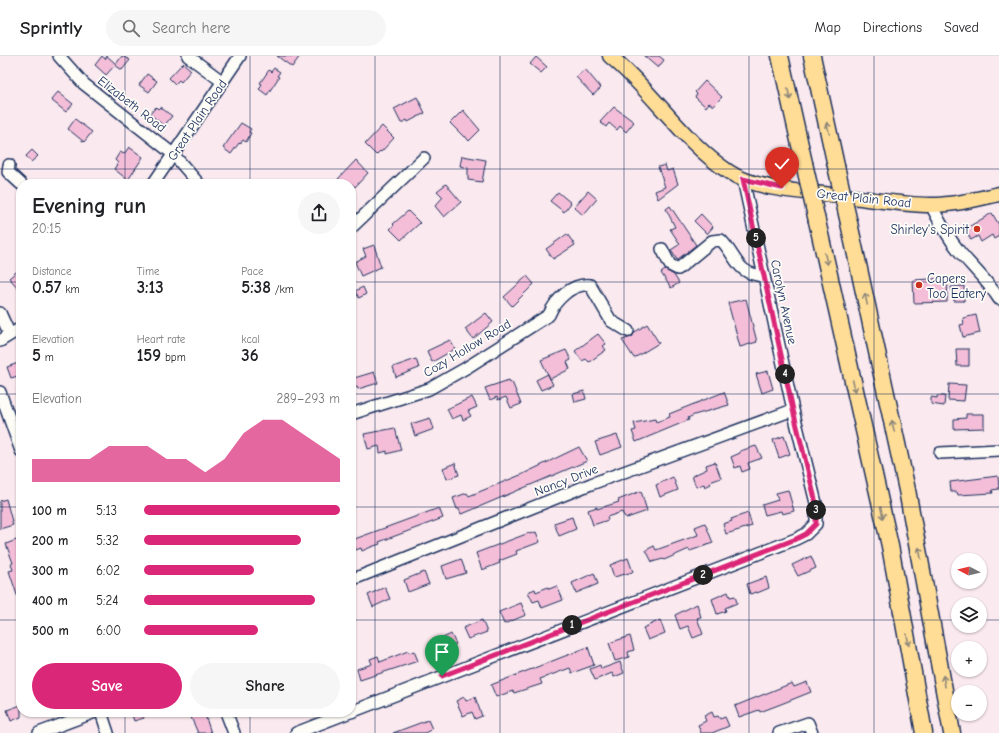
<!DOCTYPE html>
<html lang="en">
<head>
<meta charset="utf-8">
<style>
  body { margin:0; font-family:"Comic Neue",sans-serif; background:#f6f6f6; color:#202124; height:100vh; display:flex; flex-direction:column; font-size:15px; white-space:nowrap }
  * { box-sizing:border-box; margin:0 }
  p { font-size:13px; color:#757577 }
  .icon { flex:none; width:22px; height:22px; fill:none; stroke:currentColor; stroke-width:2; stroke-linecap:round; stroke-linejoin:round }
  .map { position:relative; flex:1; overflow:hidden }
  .sheet { position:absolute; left:16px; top:123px; width:340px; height:538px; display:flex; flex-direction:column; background:#fff; border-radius:16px; box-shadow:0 1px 3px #0004 }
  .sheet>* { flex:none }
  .needle { width:26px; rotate:277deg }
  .buttons { position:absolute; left:951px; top:497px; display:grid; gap:8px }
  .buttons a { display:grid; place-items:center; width:36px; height:36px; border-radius:50%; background:#fff; box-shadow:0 1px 3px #0004; font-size:20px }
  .pin { position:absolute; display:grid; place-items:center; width:34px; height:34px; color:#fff; margin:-41px -17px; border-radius:50% 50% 50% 0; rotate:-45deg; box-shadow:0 0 4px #0007 }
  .pin .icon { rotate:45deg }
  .km { position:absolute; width:20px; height:20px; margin:-10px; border-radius:50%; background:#222; color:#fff; font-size:11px; line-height:20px; text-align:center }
  .round { display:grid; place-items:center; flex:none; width:42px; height:42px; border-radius:21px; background:#f6f6f6 }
  .headline { display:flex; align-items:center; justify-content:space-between; height:68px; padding:0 16px }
  h1 { font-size:22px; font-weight:700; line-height:30px }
  .figures { display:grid; grid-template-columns:repeat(3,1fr); gap:6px; height:68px; padding:4px 16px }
  .figures div { display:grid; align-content:center }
  .figures b { font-size:17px; font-weight:700 }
  .figures small { font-size:11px; font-weight:400 }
  .figures p { font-size:11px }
  .chart { height:112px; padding:8px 16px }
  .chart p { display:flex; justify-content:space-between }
  .chart svg { width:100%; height:72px; margin-top:4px; fill:#db2777; opacity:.7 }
  .cta { display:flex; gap:8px; margin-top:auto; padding:8px 16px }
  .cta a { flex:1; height:46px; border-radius:24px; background:#db2777; color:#fff; font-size:16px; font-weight:700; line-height:46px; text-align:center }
  .cta a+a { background:#f6f6f6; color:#202124 }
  ul { padding:0 16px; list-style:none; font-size:13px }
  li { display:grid; grid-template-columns:64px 48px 1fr; align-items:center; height:30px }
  li i { height:10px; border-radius:5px; background:#db2777 }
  header { display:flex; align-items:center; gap:24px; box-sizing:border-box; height:56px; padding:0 20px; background:#fff; border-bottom:1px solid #e0e0e0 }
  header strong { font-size:19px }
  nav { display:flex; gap:22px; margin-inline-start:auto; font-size:14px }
  .search { width:280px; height:36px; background:#f6f6f6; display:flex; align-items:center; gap:10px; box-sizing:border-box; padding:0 14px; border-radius:22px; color:#757577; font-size:15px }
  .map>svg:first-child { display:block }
</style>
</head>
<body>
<header>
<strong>Sprintly</strong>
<div class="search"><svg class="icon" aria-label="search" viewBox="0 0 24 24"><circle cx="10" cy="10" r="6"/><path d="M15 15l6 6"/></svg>Search here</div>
<nav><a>Map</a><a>Directions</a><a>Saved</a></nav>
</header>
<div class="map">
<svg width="999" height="677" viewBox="0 0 999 677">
  <rect width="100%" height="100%" fill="#fae9ee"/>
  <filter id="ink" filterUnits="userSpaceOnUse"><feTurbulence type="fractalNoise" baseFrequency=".025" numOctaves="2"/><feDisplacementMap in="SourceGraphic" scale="8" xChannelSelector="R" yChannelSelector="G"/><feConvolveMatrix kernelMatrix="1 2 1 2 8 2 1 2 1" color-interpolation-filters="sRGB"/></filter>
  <g filter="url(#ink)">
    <path fill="#f4bed8" stroke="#1b2f5e" d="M102,0L105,3L107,0L116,8L122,0L130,4L122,14L115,9L106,19L95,9Z
      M277,0H300L292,11Z
      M644,0H659L664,4L658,12Z
      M536,1L547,11L541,17L530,8Z
      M183,7L191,14L181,26L179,24L175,28L169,22Z
      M274,12L280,16L277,20L279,21L267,39L259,33L262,28L260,27L269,14L271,16Z
      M585,13L601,32L593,39L576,21Z
      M147,18L157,25L149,36L139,29Z
      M705,25L722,41L713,50L709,47L706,51L695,41L697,38L695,36Z
      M58,36L73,48L66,56L51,44Z
      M417,41L425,57L408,66L407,64L401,67L394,53Z
      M156,51L158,53L160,51L172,60L164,70L150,58Z
      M614,51L634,66L626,76L620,70L617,74L609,67L606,71L600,66Z
      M463,54L480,74L469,85L465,80L464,81L450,67Z
      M75,63L92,76L84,86L68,73Z
      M241,67L251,73L249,76L251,77L246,86L243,84L240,88L239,87L231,98L223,92Z
      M382,70L394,82L381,96L380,95L376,99L365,88Z
      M129,91L143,101L128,124L114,113L118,107L115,104L120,96L124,98Z
      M32,94L38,100L31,106L26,100Z
      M462,100L486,104L482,126L468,124V112L460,110Z
      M356,104L368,117L355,131L352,128H344L338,123Z
      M665,109L667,115L673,113L678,128L658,143L655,135L665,131L658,111Z
      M446,128L461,146L444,161L435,150L443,141L437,135Z
      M588,135L597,143L583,159L574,151Z
      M558,136L571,147L564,156L550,145Z
      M670,150L696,189L677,204L671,194L680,188L670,173L675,171L666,153Z
      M408,155L420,167L401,184L390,173L394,169L393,168Z
      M992,157L999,169V180L994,183L992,179L981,186L978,180L971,184L965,173Z
      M701,158L713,171L707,178L694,165Z
      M567,178L575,189L553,203L546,193Z
      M374,189L381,211L361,220L355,206L366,200L363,193Z
      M21,212V235L9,222Z
      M665,214L674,219L679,227L671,232L661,217Z
      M527,220L534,228L512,250L504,241Z
      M948,222L947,246L914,247L913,224Z
      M964,230V245H954L951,231Z
      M363,231L366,238L359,242L355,235Z
      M746,243L757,286L740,291L728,247Z
      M486,257L493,266L473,283L465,273Z
      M976,259L980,277L963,281L960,269L964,268L963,262Z
      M647,268L659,287L634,302L622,284L632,281L635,276Z
      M598,278L606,288L603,290L606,294L589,306L586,303L582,305L575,295Z
      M450,284L455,293L432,306L427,295Z
      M956,293H969V310H957Z
      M566,294L571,304L567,306L570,313L550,323L541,304Z
      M416,303L419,312L396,321L393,311Z
      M21,306V319L11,322L7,311Z
      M768,315L773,333L762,337L756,318Z
      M374,316L378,327L358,333L357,331L351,333V323Z
      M548,318L553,329L541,334L536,324Z
      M509,324L510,327L512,326L521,348L511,352L506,341L498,344L497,341L490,344L485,332Z
      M949,328L966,329L964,345L948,344Z
      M584,335L586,343L575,346L573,338Z
      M724,336L729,349L694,359L688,362L689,364L636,386L632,375L636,374L634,367L655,363L656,366L670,361L669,358Z
      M937,340H945L944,350L931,348V341L937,342Z
      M472,341L477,351L468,355L471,360L463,364L461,359L452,363L447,353Z
      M966,358H984V372L954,373V363L966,362Z
      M430,362L434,373L415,380L411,368Z
      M395,372L401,394L387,398V395L380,397L379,390L368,393L364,378Z
      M617,379L622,391L600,399L595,386Z
      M784,380L790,398L779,402L773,384Z
      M756,390L762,402L748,407L750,413L742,416L740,410L735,412L731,401L740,397V395Z
      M579,391L587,405L467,456L461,458L459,453H457L453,442L467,437L469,440L523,418Z
      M715,406L721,422L710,426L711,428L705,431L704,428L696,431L692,420L707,413L706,409Z
      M455,407L459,419L447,423L443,412Z
      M998,420L999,433L992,434L993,437L958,439L957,436H951L950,426Z
      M673,421L678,434L660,441L656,429Z
      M788,434L794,455L782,458L781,455L765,459L762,449L778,444L776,437Z
      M641,435L647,455L627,462L624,460L622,456L607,461L608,464L593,469L588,454L597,451V453L619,446L618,444Z
      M6,443L13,469L0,473V445Z
      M439,452L443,462L379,486L380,488L371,491L362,495L361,492L356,494L352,484Z
      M748,457L752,470L726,478L723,468L732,465L731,463Z
      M572,461L576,473L559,480L554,467Z
      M705,467L713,487L690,495L689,493L664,504L663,503L652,506L646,494L654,490L656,494L698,479L695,471Z
      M536,476L540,486L516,495L517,498L499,505L500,507L482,514L476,497L529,477L530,478Z
      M19,483L21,490L20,548L9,515L13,514L11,508L13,507L6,488Z
      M811,500L816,512L798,520L792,509Z
      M628,502L633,516L614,521L610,509Z
      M461,503L466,517L446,523L442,510Z
      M424,516L429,528L408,536L404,524Z
      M594,517L598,528L576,537L572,527Z
      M766,521L769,532L757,537V536L750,538L747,528Z
      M557,530L563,544L542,552L539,544L533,546L528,536L535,533L536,536L548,531L549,533Z
      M385,531L390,543L373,551L368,539Z
      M728,536L730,541L735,540L737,547L725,552L726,555L717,558L712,543Z
      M521,547L526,559L504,568L499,556Z
      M697,548L701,561L697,562L703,578L693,582L688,570L680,573L675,559Z
      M482,564L487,576L468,583L463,572Z
      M660,564L665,577L648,584L643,572Z
      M451,578L456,588L434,599L429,589Z
      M630,580L634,594L628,596L629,601L615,605L609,587Z
      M588,591L594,609L572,617L570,612L540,623L542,628L514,637L513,635L496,641L491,629Z
      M408,595L409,597L414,595L418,605L360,624L357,613L372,608L370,603L378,600L380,606Z
      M620,606L624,617L614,621L612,617L595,624L590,613L600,609L601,613Z
      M807,626L811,636L781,648L760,656L759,654L739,661L735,650L792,627L794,631Z
      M464,641L466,645L475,641L482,660L475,663L472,656L463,660L456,645Z
      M21,649V661L11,665L7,654Z
      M131,656H142L144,662L134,665Z
      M199,656H204L211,677H198L190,659Z
      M712,656L714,661L718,660L720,663L725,661L729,670L712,677H701L698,669L706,665L704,660Z
      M428,664L432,673L425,677H393Z"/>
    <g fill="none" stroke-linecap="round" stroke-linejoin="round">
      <g stroke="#1b2f5e" stroke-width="14">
        <path id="minor" d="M59,0L84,28L173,98L199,128
          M188,0L223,26
          M9,109L8,116L21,128
          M153,128L240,0
          M931,149C939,165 947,180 959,195C972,211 988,225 999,243
          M351,172L424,102
          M662,193L670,209L678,213L712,185L721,184C738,202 736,218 764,220
          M0,257L10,279
          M0,285L21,272
          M0,336L21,395
          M351,358L429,333L466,312L549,259C555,244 572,227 590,229L611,265L628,275
          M940,397L999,394
          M351,524L591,428L793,354
          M101,656L108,677
          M226,656L234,677
          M351,656L796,483L806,478L816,468V447L793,354L743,123
          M39,677L95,656
          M296,677L350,656
          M779,677L808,667L812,677"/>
      </g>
      <g stroke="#1b2f5e" stroke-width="17">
        <path id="major" d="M610,0C653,35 682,85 729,116C759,136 817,136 852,141C878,144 905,149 931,149C954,149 977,143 999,138"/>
      </g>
      <g stroke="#1b2f5e" stroke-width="19">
        <path id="highway" d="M780,0L804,107
          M812,0L836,110
          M817,165L890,490L924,677
          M849,167L907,434L952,677"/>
      </g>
      <use href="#minor" stroke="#fdfcf7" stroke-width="11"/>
      <use href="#major" stroke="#ffdd96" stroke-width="14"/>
      <use href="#highway" stroke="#ffdd96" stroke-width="16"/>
      <g stroke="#1b2f5e" stroke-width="19" stroke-linecap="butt">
        <path id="highway-bridge" d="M804,107L817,165
          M836,110L849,167"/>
      </g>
      <use href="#highway-bridge" stroke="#ffdd96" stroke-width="16"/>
    </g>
    <defs><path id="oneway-shaft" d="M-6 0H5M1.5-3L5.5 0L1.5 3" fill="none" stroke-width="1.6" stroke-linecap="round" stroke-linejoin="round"/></defs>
    <g stroke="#8d867a">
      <use href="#oneway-shaft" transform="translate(789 38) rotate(77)"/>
      <use href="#oneway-shaft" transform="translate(828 72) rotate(-103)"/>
      <use href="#oneway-shaft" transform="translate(826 203) rotate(77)"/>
      <use href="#oneway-shaft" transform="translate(866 243) rotate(-102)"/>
      <use href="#oneway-shaft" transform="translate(854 330) rotate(77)"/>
      <use href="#oneway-shaft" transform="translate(893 370) rotate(-102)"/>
      <use href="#oneway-shaft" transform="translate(882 457) rotate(77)"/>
      <use href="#oneway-shaft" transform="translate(920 497) rotate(-101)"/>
      <use href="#oneway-shaft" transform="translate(908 584) rotate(79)"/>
      <use href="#oneway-shaft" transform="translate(944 625) rotate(-100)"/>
    </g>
  </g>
  <g fill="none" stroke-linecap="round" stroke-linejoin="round" filter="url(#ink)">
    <g stroke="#fff" stroke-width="8">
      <path id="route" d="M442,620L796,483L806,478L816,468V447L793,354L743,123L782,132"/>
    </g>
    <use href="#route" stroke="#db2777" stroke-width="5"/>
  </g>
  <path fill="none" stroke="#1b2f5e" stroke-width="1" stroke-opacity="0.55" d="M125,0V128M250,0V128M375,0V677M500,0V677M624,0V677M749,0V677M874,0V677M0,113H999M0,226H21M351,226H999M0,338H21M351,338H999M0,451H21M351,451H999M0,564H21M351,564H958M980,564H999M125,656V677M250,656V677"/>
  <g fill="#c8321e" stroke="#fdfcf7" stroke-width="1.5">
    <circle cx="977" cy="173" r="4"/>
    <circle cx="919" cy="229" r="4"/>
  </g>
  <g text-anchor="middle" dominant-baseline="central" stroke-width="3.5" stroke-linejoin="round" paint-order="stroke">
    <g font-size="13" fill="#1b2f5e" stroke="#fdfcf7">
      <text transform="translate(132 48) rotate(38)">Elizabeth Road</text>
      <text transform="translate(197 64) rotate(-56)">Great Plain Road</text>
      <text transform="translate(864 142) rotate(6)">Great Plain Road</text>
      <text transform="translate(784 246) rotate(78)">Carolyn Avenue</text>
      <text transform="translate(467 292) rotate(-31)">Cozy Hollow Road</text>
      <text transform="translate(566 424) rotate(-21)">Nancy Drive</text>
    </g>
    <g font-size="13" fill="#1b2f5e" stroke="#fdfcf7" text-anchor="end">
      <text x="969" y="173">Shirley's Spirit</text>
      <text x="927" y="222" text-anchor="start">Capers<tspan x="927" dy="15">Too Eatery</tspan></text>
    </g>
  </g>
</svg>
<div class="buttons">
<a><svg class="needle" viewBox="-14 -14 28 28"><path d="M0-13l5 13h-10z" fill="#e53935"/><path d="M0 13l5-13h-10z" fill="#757577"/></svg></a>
<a><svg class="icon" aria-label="layers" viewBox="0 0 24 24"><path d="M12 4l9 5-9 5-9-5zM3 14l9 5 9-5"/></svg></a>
<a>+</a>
<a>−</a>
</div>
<div class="pin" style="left:442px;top:620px;background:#1e9e55"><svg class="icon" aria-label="arrive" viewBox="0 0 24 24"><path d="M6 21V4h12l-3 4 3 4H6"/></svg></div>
<div class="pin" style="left:782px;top:132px;background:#d93025"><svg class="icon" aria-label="check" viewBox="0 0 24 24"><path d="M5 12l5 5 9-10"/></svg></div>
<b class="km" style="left:572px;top:569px">1</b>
<b class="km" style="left:703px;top:519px">2</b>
<b class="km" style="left:816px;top:454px">3</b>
<b class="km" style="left:785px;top:318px">4</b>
<b class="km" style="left:756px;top:182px">5</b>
<section class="sheet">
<div class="headline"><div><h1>Evening run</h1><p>20:15</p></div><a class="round"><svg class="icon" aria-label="share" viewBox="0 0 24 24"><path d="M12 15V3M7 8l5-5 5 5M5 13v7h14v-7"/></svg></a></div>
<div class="figures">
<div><p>Distance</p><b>0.57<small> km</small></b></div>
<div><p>Time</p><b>3:13</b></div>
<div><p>Pace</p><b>5:38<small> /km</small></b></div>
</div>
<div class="figures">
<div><p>Elevation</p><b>5<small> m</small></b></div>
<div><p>Heart rate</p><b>159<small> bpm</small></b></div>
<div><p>kcal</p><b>36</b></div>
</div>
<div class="chart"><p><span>Elevation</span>289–293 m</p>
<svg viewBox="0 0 160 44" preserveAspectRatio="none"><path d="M0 44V30L10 30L20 30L30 30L40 22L50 22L60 22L70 30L80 30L90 38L100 30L110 14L120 6L130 6L140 14L150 22L160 30V44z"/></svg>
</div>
<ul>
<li><b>100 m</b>5:13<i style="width:100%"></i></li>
<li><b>200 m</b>5:32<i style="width:80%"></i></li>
<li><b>300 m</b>6:02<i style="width:56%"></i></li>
<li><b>400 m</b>5:24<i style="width:87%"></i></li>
<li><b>500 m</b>6:00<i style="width:58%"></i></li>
</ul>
<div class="cta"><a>Save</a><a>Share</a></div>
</section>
</div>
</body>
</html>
